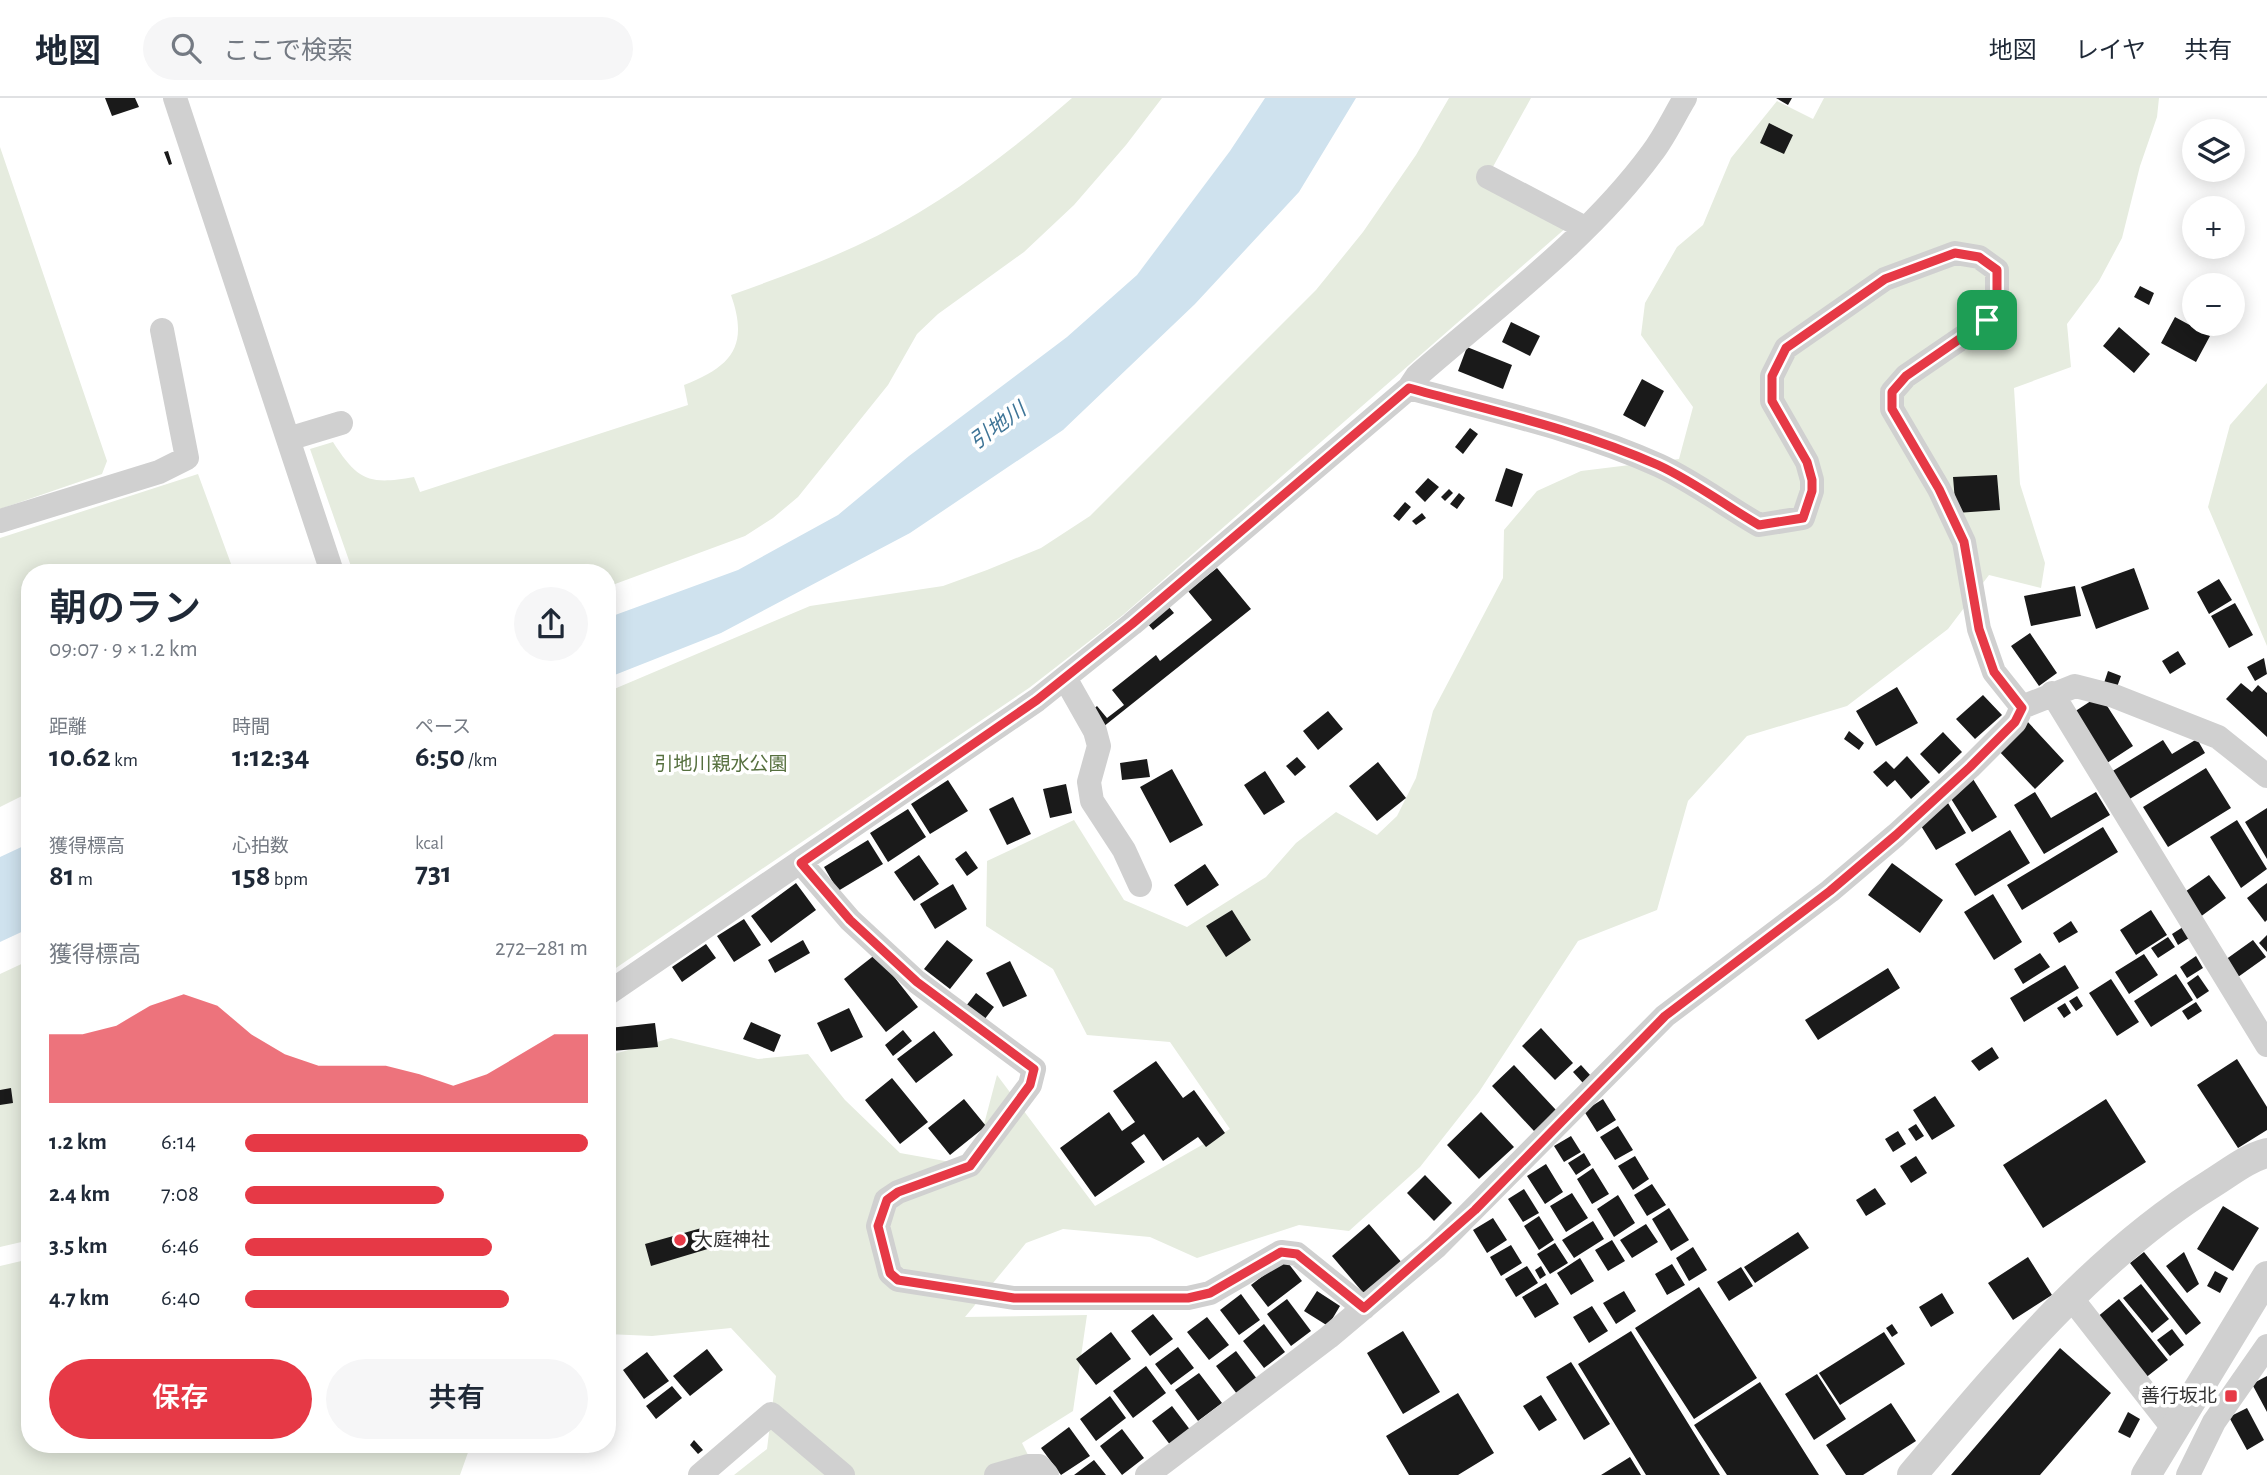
<!DOCTYPE html>
<html lang="ja">
<head>
<meta charset="utf-8">
<style>
  body { margin:0; font-family:"Alegreya Sans","Noto Sans JP",sans-serif; background:#f6f6f7; color:#1f2937; height:100vh; display:flex; flex-direction:column; font-size:26px; white-space:nowrap }
  * { box-sizing:border-box; margin:0 }
  p { font-size:23px; color:#747a83 }
  .icon { flex:none; width:38px; height:38px; fill:none; stroke:currentColor; stroke-width:2; stroke-linecap:round; stroke-linejoin:round }
  .map { position:relative; flex:1; overflow:hidden }
  .side { position:absolute; left:21px; top:466px; width:595px; height:889px; display:flex; flex-direction:column; background:#fff; border-radius:28px; box-shadow:0 4px 18px #0003 }
  .side>* { flex:none }
  .controls { position:absolute; left:2182px; top:21px; display:grid; gap:14px }
  .controls a { display:grid; place-items:center; width:63px; height:63px; border-radius:50%; background:#fff; box-shadow:0 4px 18px #0003; font-size:35px }
  .pin { position:absolute; display:grid; place-items:center; width:60px; height:60px; color:#fff; margin:-30px; border-radius:14px; box-shadow:0 4px 10px #0006 }
  .round { display:grid; place-items:center; flex:none; width:74px; height:74px; border-radius:37px; background:#f6f6f7 }
  .summary { display:flex; align-items:center; justify-content:space-between; height:119px; padding:0 28px }
  h1 { font-size:38px; font-weight:600; line-height:52px }
  .metrics { display:grid; grid-template-columns:repeat(3,1fr); gap:10px; height:119px; padding:7px 28px }
  .metrics div { display:grid; align-content:center }
  .metrics b { font-size:30px; font-weight:600 }
  .metrics small { font-size:19px; font-weight:400 }
  .metrics p { font-size:19px }
  .chart { height:196px; padding:14px 28px }
  .chart p { display:flex; justify-content:space-between }
  .chart svg { width:100%; height:126px; margin-top:7px; fill:#e63946; opacity:.7 }
  .primary-button { display:flex; gap:14px; margin-top:auto; padding:14px 28px }
  .primary-button a { flex:1; height:80px; border-radius:42px; background:#e63946; color:#fff; font-size:28px; font-weight:600; line-height:80px; text-align:center }
  .primary-button a+a { background:#f6f6f7; color:#1f2937 }
  ul { padding:0 28px; list-style:none; font-size:23px }
  li { display:grid; grid-template-columns:112px 84px 1fr; align-items:center; height:52px }
  li i { height:18px; border-radius:9px; background:#e63946 }
  header { display:flex; align-items:center; gap:42px; box-sizing:border-box; height:98px; padding:0 35px; background:#fff; border-bottom:2px solid #e0e1e3 }
  header strong { font-size:33px }
  nav { display:flex; gap:38px; margin-inline-start:auto; font-size:24px }
  .search { width:490px; height:63px; background:#f6f6f7; display:flex; align-items:center; gap:18px; box-sizing:border-box; padding:0 24px; border-radius:38px; color:#747a83; font-size:26px }
  .map>svg:first-child { display:block }
</style>
</head>
<body>
<header>
<strong>地図</strong>
<div class="search"><svg class="icon" aria-label="search" viewBox="0 0 24 24"><circle cx="10" cy="10" r="6"/><path d="M15 15l6 6"/></svg>ここで検索</div>
<nav><a>地図</a><a>レイヤ</a><a>共有</a></nav>
</header>
<div class="map">
<svg width="2267" height="1377" viewBox="0 0 2267 1377">
  <rect width="100%" height="100%" fill="#fff"/>
  <path fill="#e6ecdf" d="M1072,0H1162L1126,47L1074,107L1024,154L938,216L917,236L888,287L798,399L773,420L745,438L607,489V474H353L310,351L333,344C358,383 369,387 414,379L420,394L688,307L684,287C732,268 749,248 731,197C773,182 815,167 856,148C934,112 1007,57 1072,0Z
    M1449,0H1531L1484,85L1567,129L1123,517L1029,590L607,876V594L810,508L943,488L987,472L1041,450L1090,418L1316,192L1363,134L1416,57Z
    M1824,0H2159L2157,19L2140,68L2122,140L2099,183L2067,226L2071,269L2014,290L2020,386L2045,465L2041,490L1989,477L1948,531L1847,608L1747,638L1688,703L1657,812L1578,843L1479,994L1420,1069L1349,1133L1299,1127L1197,1160L1150,1139L1063,1131L1026,1145L965,1219L1087,1217L1073,1313L1022,1345L1038,1377H734L767,1351L776,1278L731,1230L652,1238L607,1236V958L671,940L758,961L808,956L845,1002L900,1055L973,1068L997,977L1095,1108L1230,1031L1170,944L1087,937L1053,871L986,828L987,763L1074,722L1124,802L1187,829L1266,779L1296,745L1336,714L1377,737L1397,718L1416,680L1433,613L1503,480L1504,432L1537,393L1581,373L1679,361L1693,309L1641,237L1645,205L1677,149L1703,127L1731,60L1777,3L1813,21Z
    M0,49L107,363L102,376L0,411Z
    M2267,285V548L2208,409L2230,327Z
    M198,376L234,474H30V694L0,709V440Z
    M30,862V1142L0,1149V876Z
    M30,1161V1346H471L460,1377H0V1168Z"/>
  <path fill="#cfe2ee" d="M1265,0H1356L1299,94L1195,206L1063,332L910,435L721,535L607,580V520L738,472L838,417L909,358L1067,239L1137,177L1230,53Z
    M30,745V830L0,844V759Z"/>
  <path fill="#1a1a1a" d="M105,0H135L139,9L112,18Z
    M1776,0H1792L1788,7Z
    M1769,25L1793,37L1784,56L1760,45Z
    M168,53L172,66L169,67L164,54Z
    M2140,188L2154,195L2149,207L2134,199Z
    M2175,219L2210,238L2196,264L2161,245Z
    M1511,224L1540,238L1530,258L1502,244Z
    M2119,229L2150,256L2134,275L2103,248Z
    M1467,249L1512,267L1503,291L1458,273Z
    M1642,281L1664,293L1645,329L1623,317Z
    M1470,330L1478,336L1463,356L1455,349Z
    M1506,370L1523,376L1512,409L1495,403Z
    M1997,377L2000,412L1956,415L1953,379Z
    M1428,380L1439,389L1425,404L1415,394Z
    M1449,391L1453,395L1445,403L1441,399Z
    M1459,395L1465,400L1457,411L1450,406Z
    M1405,404L1411,409L1399,423L1393,418Z
    M1422,415L1426,420L1416,427L1412,423Z
    M1217,470L1251,511L1103,629L1090,614L1097,608L1107,620L1124,607L1112,592L1156,557L1160,563L1212,522L1188,493Z
    M2134,470L2149,511L2096,531L2081,489Z
    M2219,481L2232,502L2209,516L2197,494Z
    M2075,488L2081,518L2031,528L2024,498Z
    M2235,505L2253,537L2229,550L2211,518Z
    M1168,508L1174,515L1153,532L1147,525Z
    M2030,535L2057,575L2039,588L2011,548Z
    M2178,553L2186,566L2170,576L2162,563Z
    M2264,560L2267,576L2255,583L2247,569Z
    M2108,573L2121,578L2117,589L2104,585Z
    M2241,585L2252,594L2258,587L2267,595V639L2226,601Z
    M1897,589L1918,625L1876,648L1856,613Z
    M1983,597L2002,617L1975,641L1956,621Z
    M2100,597L2133,648L2107,665L2074,614Z
    M1328,613L1343,631L1318,652L1303,633Z
    M2027,623L2064,663L2035,691L1997,651Z
    M1849,633L1864,645L1859,652L1844,641Z
    M1943,634L1962,654L1939,676L1920,656Z
    M2197,641L2205,655L2128,702L2111,674L2163,642L2172,656Z
    M1907,658L1930,684L1911,701L1895,682L1887,689L1873,674L1886,663L1894,671Z
    M1297,659L1306,669L1295,678L1286,668Z
    M1147,661L1150,679L1122,682L1120,665Z
    M1378,664L1406,700L1377,723L1349,688Z
    M2206,670L2231,710L2168,749L2143,709Z
    M1172,671L1203,727L1170,745L1140,689Z
    M1265,673L1285,704L1264,717L1244,687Z
    M1973,681L1997,719L1972,734L1948,696Z
    M948,682L968,713L930,736L911,706Z
    M1066,686L1072,715L1050,720L1043,691Z
    M2035,694L2051,720L2096,694L2110,717L2044,756L2014,707Z
    M1013,699L1031,736L1007,747L989,711Z
    M1948,705L1966,735L1936,752L1918,723Z
    M2267,710V761L2245,724Z
    M908,711L926,739L888,764L870,735Z
    M2237,722L2267,771L2241,790L2210,739Z
    M2103,729L2118,754L2022,812L2007,787Z
    M2010,732L2030,765L1975,798L1955,766Z
    M868,742L883,766L838,793L824,769Z
    M966,753L978,770L967,778L955,761Z
    M919,757L939,786L914,803L894,774Z
    M1892,765L1943,802L1920,835L1868,797Z
    M1205,766L1219,787L1187,808L1174,787Z
    M2209,777L2226,800L2196,822L2179,798Z
    M796,785L816,812L771,845L751,818Z
    M2267,785V822L2265,824L2247,800Z
    M953,786L967,811L935,831L920,806Z
    M1993,796L2022,844L1994,862L1964,814Z
    M1232,812L1251,842L1226,859L1206,828Z
    M2151,812L2167,837L2136,857L2120,832Z
    M744,821L761,847L734,864L717,838Z
    M2071,823L2078,834L2059,845L2053,835Z
    M2183,829L2189,840L2178,847L2172,836Z
    M2267,837V854L2259,845Z
    M2168,839L2175,849L2158,860L2151,850Z
    M803,842L810,855L775,875L768,862Z
    M947,842L973,862L950,891L924,871Z
    M2253,842L2266,859L2238,879L2225,862Z
    M706,846L716,860L682,884L672,869Z
    M2040,855L2050,869L2023,886L2014,871Z
    M876,856L918,909L886,934L844,881Z
    M2144,856L2158,877L2129,896L2115,874Z
    M2196,858L2203,870L2187,880L2180,869Z
    M1010,863L1027,898L1003,909L986,875Z
    M2065,867L2079,890L2024,924L2010,900Z
    M1888,870L1900,890L1818,942L1805,922Z
    M2176,876L2193,902L2151,929L2134,903Z
    M2198,877L2209,893L2197,901L2187,885Z
    M2111,881L2139,924L2117,938L2089,895Z
    M976,895L994,909L984,922L966,908Z
    M2077,898L2083,908L2076,913L2069,903Z
    M2196,904L2202,913L2188,922L2182,913Z
    M2065,905L2071,915L2064,920L2057,910Z
    M849,910L863,939L831,954L817,925Z
    M751,924L781,937L774,954L743,941Z
    M655,925L658,949L612,953L609,930Z
    M1541,930L1573,965L1555,982L1522,948Z
    M903,932L912,943L893,958L885,947Z
    M934,933L953,957L916,985L897,961Z
    M1992,949L1999,960L1979,973L1971,963Z
    M2237,961L2267,1009V1032L2238,1050L2197,987Z
    M1156,963L1183,1000L1194,992L1225,1035L1206,1049L1198,1039L1163,1063L1144,1036L1131,1045L1145,1064L1095,1099L1060,1050L1109,1014L1122,1033L1135,1024L1113,993Z
    M1514,967L1556,1012L1534,1033L1492,988Z
    M1581,967L1591,978L1583,985L1573,974Z
    M892,980L928,1024L900,1046L865,1002Z
    M11,990L13,1005L0,1007V992Z
    M1935,998L1955,1028L1932,1042L1913,1012Z
    M964,1001L986,1028L950,1057L928,1030Z
    M1603,1001L1616,1022L1597,1034L1584,1013Z
    M2106,1001L2146,1064L2043,1130L2003,1067Z
    M1481,1014L1514,1049L1479,1081L1447,1047Z
    M1916,1026L1924,1038L1916,1043L1908,1031Z
    M1618,1028L1633,1052L1615,1062L1600,1039Z
    M1898,1033L1906,1046L1893,1054L1885,1041Z
    M1571,1038L1581,1054L1564,1064L1554,1048Z
    M1584,1055L1591,1067L1576,1077L1568,1065Z
    M1635,1058L1649,1081L1633,1092L1618,1068Z
    M1916,1058L1927,1075L1911,1085L1900,1068Z
    M1546,1066L1563,1094L1545,1106L1527,1078Z
    M1593,1070L1609,1096L1592,1106L1577,1081Z
    M1425,1077L1452,1105L1434,1123L1407,1095Z
    M1652,1086L1666,1107L1647,1118L1634,1097Z
    M1875,1090L1886,1106L1866,1118L1856,1102Z
    M1524,1091L1539,1115L1523,1124L1508,1101Z
    M1572,1095L1588,1120L1566,1134L1550,1108Z
    M1618,1097L1635,1125L1614,1139L1597,1111Z
    M2223,1108L2259,1130L2233,1173L2197,1151Z
    M1669,1110L1689,1142L1671,1153L1652,1121Z
    M1539,1118L1554,1142L1539,1152L1524,1128Z
    M1493,1120L1507,1142L1487,1155L1473,1132Z
    M1593,1123L1604,1141L1574,1160L1562,1142Z
    M1369,1126L1403,1166L1366,1198L1332,1158Z
    M1646,1126L1658,1144L1632,1160L1620,1142Z
    M705,1129L711,1150L651,1168L645,1146Z
    M1798,1134L1809,1150L1755,1185L1744,1169Z
    M1612,1142L1625,1163L1608,1173L1595,1152Z
    M1555,1145L1568,1165L1550,1176L1537,1156Z
    M1511,1147L1522,1165L1501,1178L1490,1159Z
    M1693,1149L1707,1172L1689,1183L1676,1160Z
    M2144,1154L2201,1225L2186,1237L2130,1165Z
    M2184,1154L2199,1186L2187,1195L2166,1168Z
    M2028,1159L2052,1197L2013,1222L1988,1185Z
    M1580,1160L1594,1183L1571,1197L1557,1175Z
    M1285,1161L1302,1183L1268,1209L1251,1187Z
    M1672,1166L1685,1187L1667,1197L1655,1176Z
    M1527,1168L1538,1185L1516,1199L1505,1181Z
    M1541,1168L1546,1177L1540,1181L1535,1172Z
    M1741,1169L1753,1188L1729,1203L1717,1184Z
    M2215,1173L2228,1180L2220,1195L2207,1188Z
    M1546,1185L1559,1206L1535,1220L1522,1199Z
    M2141,1186L2169,1221L2152,1235L2123,1200Z
    M1699,1189L1757,1280L1694,1321L1635,1230Z
    M1317,1193L1340,1208L1328,1228L1304,1213Z
    M1624,1193L1636,1213L1616,1226L1603,1205Z
    M1942,1195L1954,1215L1931,1229L1919,1209Z
    M1241,1196L1260,1222L1239,1237L1220,1212Z
    M1287,1201L1311,1233L1291,1248L1267,1216Z
    M2119,1201L2168,1262L2144,1281L2096,1220Z
    M1592,1208L1608,1233L1589,1245L1573,1219Z
    M1153,1216L1173,1241L1150,1258L1131,1233Z
    M1207,1219L1229,1247L1209,1262L1187,1234Z
    M1264,1226L1285,1254L1264,1270L1243,1243Z
    M1892,1226L1898,1235L1892,1239L1886,1230Z
    M2172,1231L2184,1247L2170,1258L2157,1242Z
    M1403,1233L1440,1294L1403,1316L1367,1255Z
    M1631,1233L1720,1377H1646L1578,1266Z
    M1111,1234L1131,1261L1096,1287L1076,1261Z
    M1884,1234L1905,1266L1840,1307L1819,1275Z
    M1178,1249L1194,1270L1171,1287L1155,1266Z
    M2060,1250L2111,1295L2040,1377H1951Z
    M707,1251L723,1272L690,1298L673,1278Z
    M1236,1253L1257,1281L1237,1296L1216,1268Z
    M647,1254L669,1283L644,1301L623,1272Z
    M1571,1264L1610,1326L1584,1342L1546,1279Z
    M1146,1268L1166,1295L1133,1320L1113,1293Z
    M1199,1275L1222,1305L1198,1323L1175,1292Z
    M1817,1276L1846,1321L1814,1342L1785,1296Z
    M2267,1278V1314L2252,1286Z
    M1760,1284L1819,1377H1727L1694,1327Z
    M672,1288L682,1300L656,1321L646,1308Z
    M1458,1295L1494,1355L1458,1377H1409L1386,1338Z
    M1541,1297L1557,1322L1539,1333L1523,1308Z
    M1110,1298L1126,1320L1096,1343L1080,1321Z
    M1891,1305L1916,1343L1863,1377H1846L1826,1347Z
    M1172,1308L1191,1333L1171,1348L1152,1323Z
    M2247,1310L2264,1342L2247,1352L2229,1319Z
    M2128,1314L2140,1321L2130,1340L2118,1334Z
    M1069,1329L1090,1358L1061,1377L1041,1350Z
    M1122,1331L1144,1360L1122,1377L1100,1348Z
    M694,1342L703,1352L698,1356L690,1347Z
    M1630,1359L1641,1377H1601Z
    M1094,1362L1106,1377H1074Z"/>
  <g fill="none" stroke-linecap="round" stroke-linejoin="round">
    <path stroke="#d0d0d0" stroke-width="24" d="M175,0L332,474
      M1488,79L1585,130
      M1409,290C1492,313 1579,331 1658,367C1693,383 1726,408 1759,427L1803,420L1812,393V382L1807,364L1772,303V278L1786,250L1885,181L1955,155L1979,159L1997,172V202L1988,222L1906,278L1892,294V311L1939,391L1964,444L1979,531L1994,574L2022,609
      M288,341L341,325
      M0,423L159,374L187,360L162,232
      M1065,580L1095,633L1099,648L1089,684L1092,703L1124,752L1140,787
      M2052,595L2267,947
      M801,765L850,822L917,884L1034,971L1030,987L970,1067L898,1094L886,1102L878,1128L890,1175L898,1182L1014,1200H1188L1210,1195L1281,1154L1297,1156L1364,1210
      M607,896L1037,602L1132,526L1409,290L1417,278C1497,208 1589,141 1652,55C1665,38 1674,18 1685,0
      M2072,1201L2173,1330
      M700,1377L771,1316L843,1377
      M996,1377L1028,1368H1039L1047,1377
      M1147,1377L1329,1239L1436,1149L1665,918L1830,793L1896,737L1970,669L2015,624L2022,609L2075,588L2114,598L2218,639L2267,678
      M2188,1377L2214,1324L2267,1248"/>
    <path stroke="#d0d0d0" stroke-width="30" d="M1912,1377C2001,1272 2093,1159 2211,1086C2229,1075 2247,1060 2267,1055
      M2146,1377L2267,1178"/>
  </g>
  <g fill="none" stroke-linecap="round" stroke-linejoin="round">
    <g stroke="#fff" stroke-width="14">
      <path id="route" d="M1955,155L1979,159L1997,172V202L1987,222L1906,278L1892,294V311L1939,391L1964,444L1979,531L1994,574L2022,610L2015,624L1970,669L1896,737L1830,793L1665,918L1475,1112L1364,1210L1297,1156L1281,1154L1210,1195L1188,1200H1014L898,1182L890,1175L878,1128L887,1102L898,1094L970,1068L1030,987L1034,971L917,884L850,822L801,765L1037,602L1132,526L1409,290C1492,313 1579,332 1658,367C1693,383 1726,408 1759,427L1803,420L1812,393V382L1807,364L1772,303V278L1786,250L1885,181Z"/>
    </g>
    <use href="#route" stroke="#e63946" stroke-width="9"/>
  </g>
  <g fill="#e63946" stroke="#fff" stroke-width="2.5">
    <circle cx="680" cy="1142" r="7"/>
    <rect x="2224" y="1291" width="14" height="14" rx="3.5"/>
  </g>
  <g text-anchor="middle" dominant-baseline="central" stroke-width="7" stroke-linejoin="round" paint-order="stroke">
    <g font-size="19" fill="#56703f" stroke="#fff">
      <text x="721" y="666">引地川親水公園</text>
    </g>
    <g font-size="19" fill="#333" stroke="#fff" text-anchor="start">
      <text x="694" y="1142">大庭神社</text>
      <text x="2217" y="1298" text-anchor="end">善行坂北</text>
    </g>
    <g font-size="21" font-style="italic" fill="#3f7597" stroke="#fff">
      <text transform="translate(998 328) rotate(-36)">引地川</text>
    </g>
  </g>
</svg>
<div class="controls">
<a><svg class="icon" aria-label="layers" viewBox="0 0 24 24"><path d="M12 4l9 5-9 5-9-5zM3 14l9 5 9-5"/></svg></a>
<a>+</a>
<a>−</a>
</div>
<div class="pin" style="left:1987px;top:222px;background:#1e9e55"><svg class="icon" aria-label="arrive" viewBox="0 0 24 24"><path d="M6 21V4h12l-3 4 3 4H6"/></svg></div>
<section class="side">
<div class="summary"><div><h1>朝のラン</h1><p>09:07 · 9 × 1.2 km</p></div><a class="round"><svg class="icon" aria-label="share" viewBox="0 0 24 24"><path d="M12 15V3M7 8l5-5 5 5M5 13v7h14v-7"/></svg></a></div>
<div class="metrics">
<div><p>距離</p><b>10.62<small> km</small></b></div>
<div><p>時間</p><b>1:12:34</b></div>
<div><p>ペース</p><b>6:50<small> /km</small></b></div>
</div>
<div class="metrics">
<div><p>獲得標高</p><b>81<small> m</small></b></div>
<div><p>心拍数</p><b>158<small> bpm</small></b></div>
<div><p>kcal</p><b>731</b></div>
</div>
<div class="chart"><p><span>獲得標高</span>272–281 m</p>
<svg viewBox="0 0 160 44" preserveAspectRatio="none"><path d="M0 44V20L10 20L20 17L30 10L40 6L50 10L60 20L70 27L80 31L90 31L100 31L110 34L120 38L130 34L140 27L150 20L160 20V44z"/></svg>
</div>
<ul>
<li><b>1.2 km</b>6:14<i style="width:100%"></i></li>
<li><b>2.4 km</b>7:08<i style="width:58%"></i></li>
<li><b>3.5 km</b>6:46<i style="width:72%"></i></li>
<li><b>4.7 km</b>6:40<i style="width:77%"></i></li>
</ul>
<div class="primary-button"><a>保存</a><a>共有</a></div>
</section>
</div>
</body>
</html>
